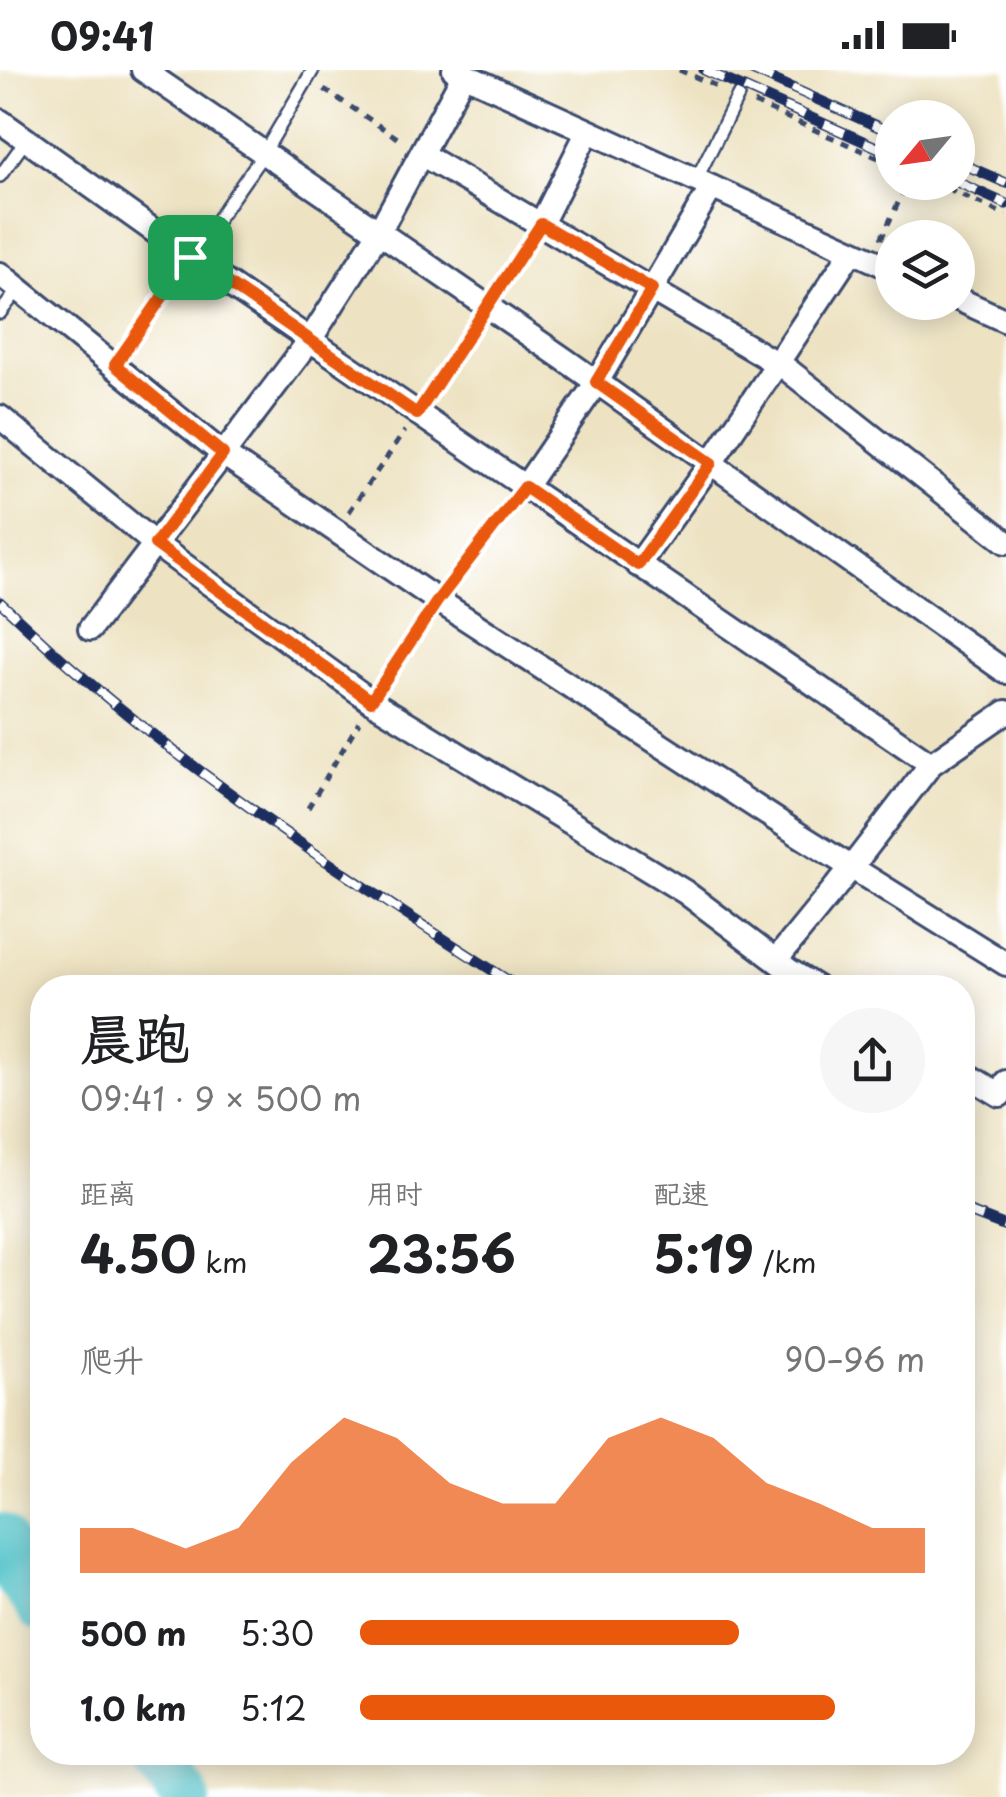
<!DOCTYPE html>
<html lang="zh">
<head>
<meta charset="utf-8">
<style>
  body { margin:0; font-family:"Playpen Sans","LXGW WenKai TC",sans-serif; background:#f6f6f6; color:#202124; height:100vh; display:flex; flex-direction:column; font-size:38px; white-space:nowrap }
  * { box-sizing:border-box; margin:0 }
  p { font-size:32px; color:#757577 }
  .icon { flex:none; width:55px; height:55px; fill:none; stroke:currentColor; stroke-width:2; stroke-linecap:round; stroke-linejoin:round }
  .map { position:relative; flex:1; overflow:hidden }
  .drawer { position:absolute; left:30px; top:905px; width:945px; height:790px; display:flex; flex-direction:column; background:#fff; border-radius:40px; box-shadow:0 5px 25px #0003 }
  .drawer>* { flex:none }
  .needle { width:65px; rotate:241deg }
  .controls { position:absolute; left:875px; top:30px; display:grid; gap:20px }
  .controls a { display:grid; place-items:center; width:100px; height:100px; border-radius:50%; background:#fff; box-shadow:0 5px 25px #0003; font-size:50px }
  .pin { position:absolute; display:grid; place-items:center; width:85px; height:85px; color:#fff; margin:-42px; border-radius:20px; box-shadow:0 5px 15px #0006 }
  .round { display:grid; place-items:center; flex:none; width:105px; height:105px; border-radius:52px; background:#f6f6f6 }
  .summary { display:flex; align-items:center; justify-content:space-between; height:170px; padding:0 50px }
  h1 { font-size:55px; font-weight:700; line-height:75px }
  .metrics { display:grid; grid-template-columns:repeat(3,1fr); gap:15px; height:170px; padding:10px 50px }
  .metrics div { display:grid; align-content:center }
  .metrics b { font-size:50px; font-weight:700 }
  .metrics small { font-size:28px; font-weight:400 }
  .metrics p { font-size:28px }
  .chart { height:280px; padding:20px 50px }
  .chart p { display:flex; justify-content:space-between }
  .chart svg { width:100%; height:180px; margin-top:10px; fill:#ea580c; opacity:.7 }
  ul { padding:0 50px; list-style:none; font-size:32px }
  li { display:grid; grid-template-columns:160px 120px 1fr; align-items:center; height:75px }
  li i { height:25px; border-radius:12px; background:#ea580c }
  .status { display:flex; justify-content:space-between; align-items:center; height:70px; padding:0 50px; background:#fff; direction:ltr }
  .status svg { height:28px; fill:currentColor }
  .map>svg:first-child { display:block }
</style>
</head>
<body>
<div class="status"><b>09:41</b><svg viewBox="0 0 49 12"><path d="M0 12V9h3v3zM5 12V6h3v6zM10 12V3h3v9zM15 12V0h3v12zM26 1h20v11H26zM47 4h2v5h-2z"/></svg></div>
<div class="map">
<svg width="1006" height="1727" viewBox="0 0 1006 1727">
  <rect width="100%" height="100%" fill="#fff"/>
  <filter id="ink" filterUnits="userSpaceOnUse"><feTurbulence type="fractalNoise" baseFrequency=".01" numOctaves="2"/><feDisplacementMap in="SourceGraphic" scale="20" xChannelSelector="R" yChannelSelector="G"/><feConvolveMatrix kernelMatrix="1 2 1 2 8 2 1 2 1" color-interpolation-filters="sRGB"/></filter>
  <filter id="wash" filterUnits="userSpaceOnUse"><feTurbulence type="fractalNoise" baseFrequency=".0048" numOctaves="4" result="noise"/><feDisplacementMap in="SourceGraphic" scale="40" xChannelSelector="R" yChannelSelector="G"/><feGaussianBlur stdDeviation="2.25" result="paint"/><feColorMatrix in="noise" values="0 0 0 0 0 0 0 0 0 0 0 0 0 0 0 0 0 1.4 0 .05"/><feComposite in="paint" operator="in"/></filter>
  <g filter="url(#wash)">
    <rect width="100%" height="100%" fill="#ede2c1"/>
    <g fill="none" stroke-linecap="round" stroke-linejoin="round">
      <path stroke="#57c5cb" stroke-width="50" d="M0,1468L21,1509L42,1538
        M152,1682L185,1727"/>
    </g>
  </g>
  <g filter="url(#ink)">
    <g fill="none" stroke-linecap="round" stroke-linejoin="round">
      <g stroke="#3a4a6d" stroke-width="16">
        <path id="lane" d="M0,106L26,70
          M696,110L738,26
          M0,243L19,219
          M115,295L264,83L313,0"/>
      </g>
      <g stroke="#3a4a6d" stroke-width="28">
        <path id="street" d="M143,0L564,289L1006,602
          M454,0L892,199
          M0,51L227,213L931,694
          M421,84L788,300L1006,472
          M541,154L588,61
          M0,204L223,384L336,461L425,522L798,764L1006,894
          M958,229L1006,251
          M0,347L155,474L371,631L685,822L790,901L818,918
          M525,417L597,312L712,117
          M638,495L711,393L852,181
          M90,559L310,270L379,162L464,4
          M776,890L851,798L931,694L1006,642
          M962,1002L1000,1025L1006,1012"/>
      </g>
      <path stroke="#3a4a6d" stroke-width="5" stroke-dasharray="8 8" stroke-linecap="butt" d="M679,0L721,18
        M324,19L402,71
        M754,33L892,94
        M933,112L1006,145
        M881,169L908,112
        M499,218L529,173
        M431,322L474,256
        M349,442L405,361
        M450,514L511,435
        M383,613L424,551
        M308,738L359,652"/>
      <use href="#lane" stroke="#fff" stroke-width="11"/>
      <use href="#street" stroke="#fff" stroke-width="22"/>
      <g stroke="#1b2f5e" stroke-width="11">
        <path id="rail" d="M704,0L892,84
          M752,0L892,63
          M958,92L1006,113
          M957,112L1006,134
          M0,532C26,556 52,581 79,604C215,721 368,821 520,918
          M962,1139L1006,1156"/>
      </g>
      <use href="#rail" stroke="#fff" stroke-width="8" stroke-dasharray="22" stroke-linecap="butt"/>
    </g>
  </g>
  <g fill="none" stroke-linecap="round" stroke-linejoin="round" filter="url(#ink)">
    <g stroke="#fff" stroke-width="20">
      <path id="route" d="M541,154L652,219L596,312L711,393L638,495L525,417L438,530L371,631L155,474L223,384L115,295L190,187L417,344Z"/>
    </g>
    <use href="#route" stroke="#ea580c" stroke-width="12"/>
  </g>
</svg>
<div class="controls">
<a><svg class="needle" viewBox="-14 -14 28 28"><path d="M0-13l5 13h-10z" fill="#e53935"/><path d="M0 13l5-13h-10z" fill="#757577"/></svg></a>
<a><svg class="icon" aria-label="layers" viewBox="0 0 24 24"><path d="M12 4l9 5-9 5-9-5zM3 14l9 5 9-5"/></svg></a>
</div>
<div class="pin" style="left:190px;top:187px;background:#1e9e55"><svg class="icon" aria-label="arrive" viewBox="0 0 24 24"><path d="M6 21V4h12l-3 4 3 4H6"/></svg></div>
<section class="drawer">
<div class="summary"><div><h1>晨跑</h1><p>09:41 · 9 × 500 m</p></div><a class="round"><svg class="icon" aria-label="share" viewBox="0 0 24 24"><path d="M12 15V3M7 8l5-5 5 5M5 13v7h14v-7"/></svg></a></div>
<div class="metrics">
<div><p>距离</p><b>4.50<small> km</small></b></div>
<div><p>用时</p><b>23:56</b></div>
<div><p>配速</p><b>5:19<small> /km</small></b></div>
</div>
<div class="chart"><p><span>爬升</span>90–96 m</p>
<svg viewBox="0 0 160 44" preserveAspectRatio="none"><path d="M0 44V33L10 33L20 38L30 33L40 17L50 6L60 11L70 22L80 27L90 27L100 11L110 6L120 11L130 22L140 27L150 33L160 33V44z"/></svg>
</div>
<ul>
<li><b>500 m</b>5:30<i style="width:67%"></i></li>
<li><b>1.0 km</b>5:12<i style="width:84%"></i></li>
</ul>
</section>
</div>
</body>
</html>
